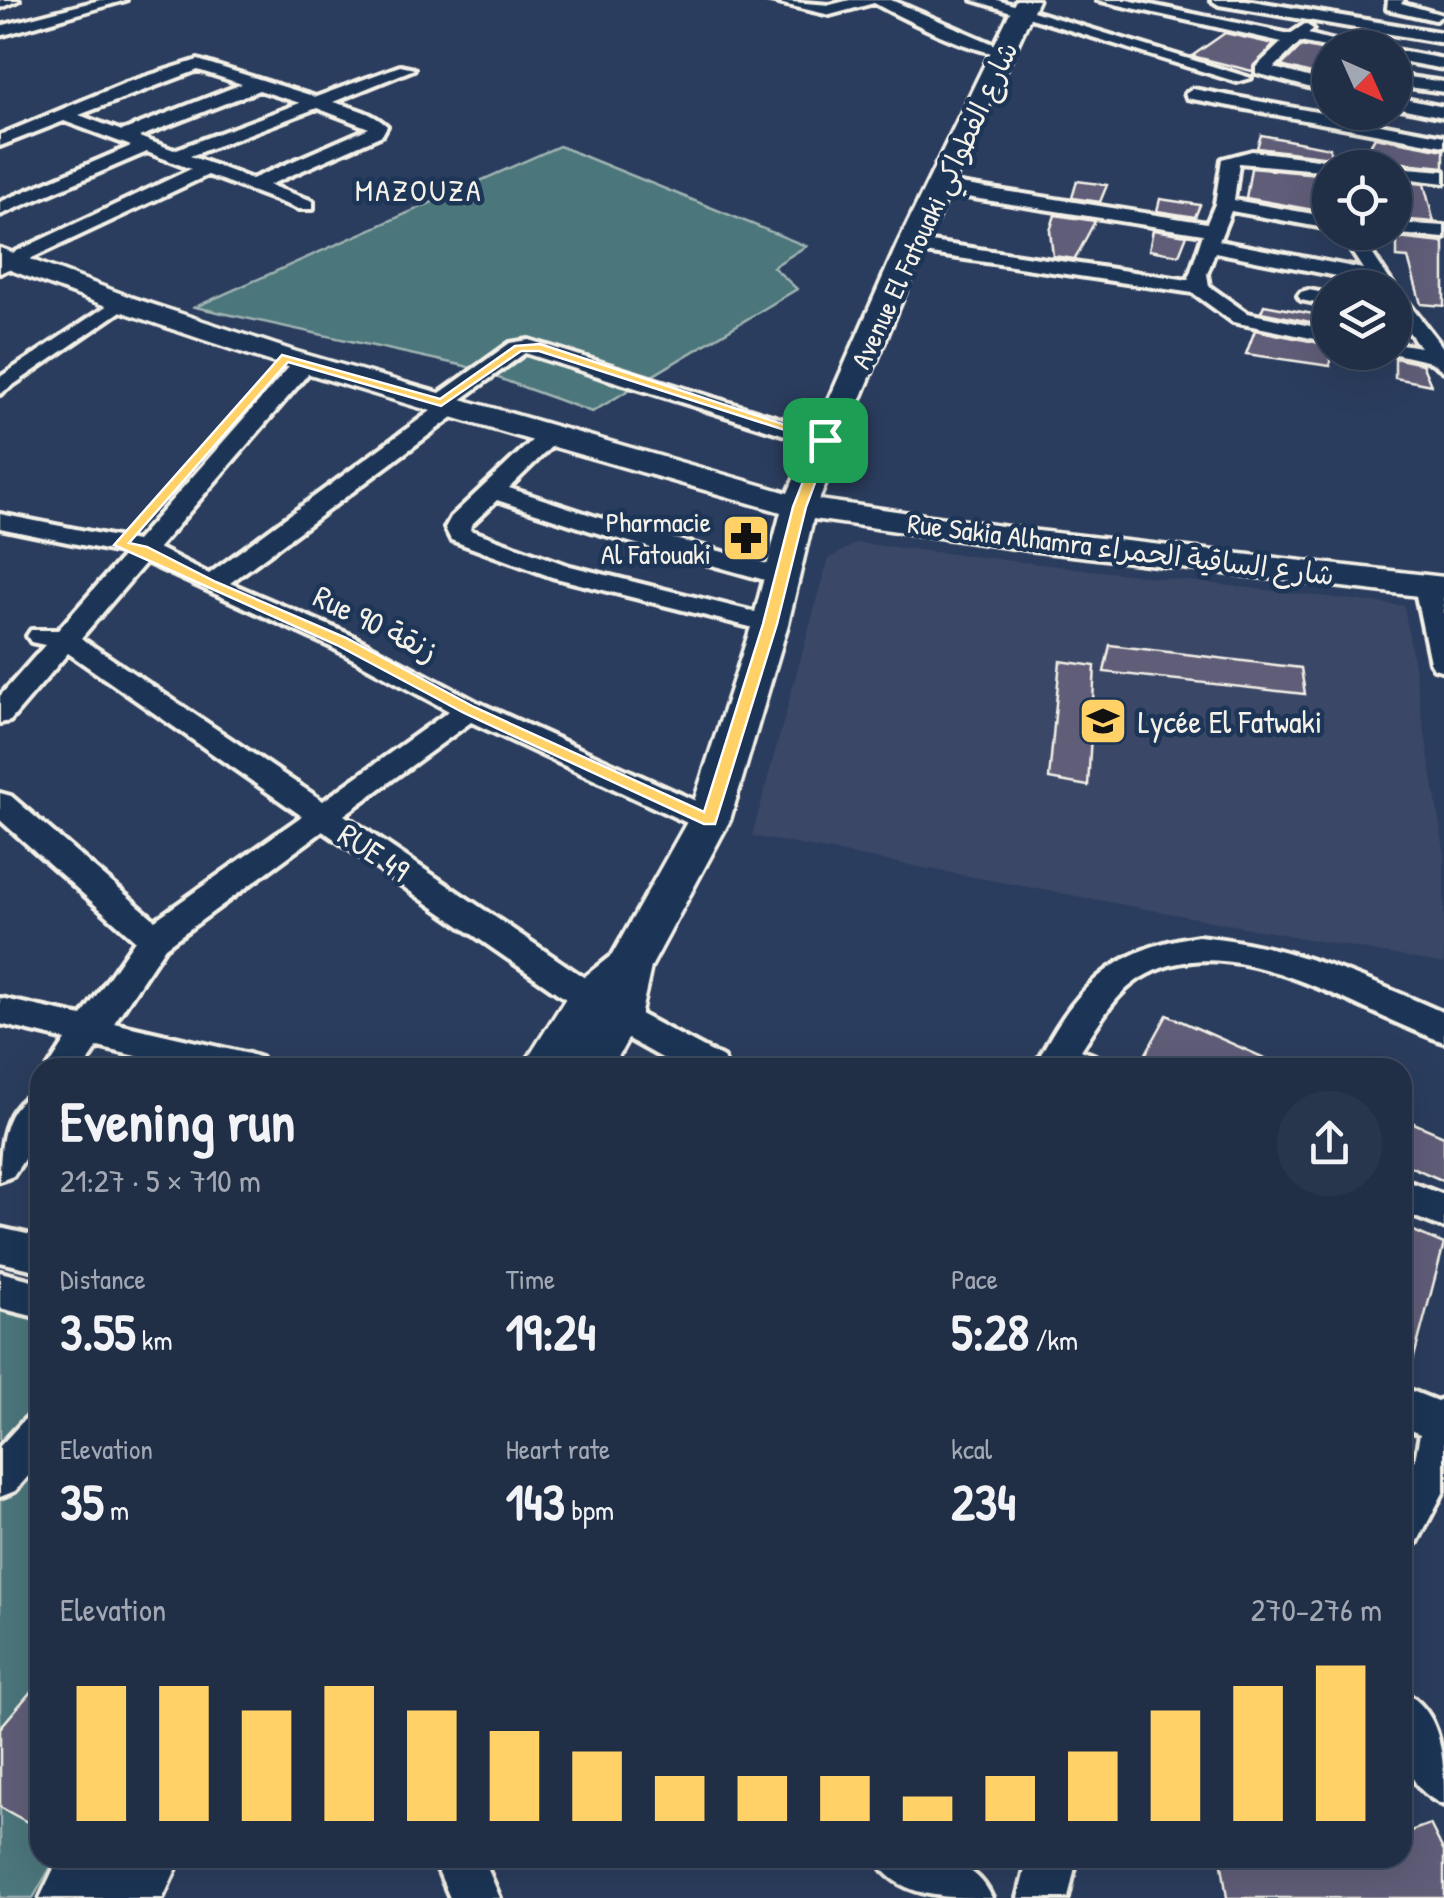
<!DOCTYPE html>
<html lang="en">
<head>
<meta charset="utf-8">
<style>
  body { margin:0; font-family:"Patrick Hand","Playpen Sans Arabic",sans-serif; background:#28364d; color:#f1f3f6; height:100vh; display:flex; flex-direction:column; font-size:38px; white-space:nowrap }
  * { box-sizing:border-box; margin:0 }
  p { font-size:32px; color:#a2a8b3 }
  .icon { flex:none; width:55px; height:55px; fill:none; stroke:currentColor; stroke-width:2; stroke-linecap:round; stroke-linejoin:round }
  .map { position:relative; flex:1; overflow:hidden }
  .drawer { position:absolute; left:30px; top:1058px; width:1382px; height:810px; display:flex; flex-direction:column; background:#202e46; border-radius:30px; box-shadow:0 10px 40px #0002,0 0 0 2px #3d4a5f }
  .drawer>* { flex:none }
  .needle { width:65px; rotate:135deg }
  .buttons { position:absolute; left:1312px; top:30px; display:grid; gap:20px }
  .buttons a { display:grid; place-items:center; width:100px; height:100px; border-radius:50%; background:#202e46; box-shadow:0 10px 40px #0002,0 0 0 2px #3d4a5f; font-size:50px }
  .pin { position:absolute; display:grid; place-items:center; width:85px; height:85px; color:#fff; margin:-42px; border-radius:20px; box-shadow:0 5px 15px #0006 }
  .round { display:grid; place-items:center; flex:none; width:105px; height:105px; border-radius:52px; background:#28364d }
  .headline { display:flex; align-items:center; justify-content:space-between; height:170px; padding:0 30px }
  h1 { font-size:55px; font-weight:800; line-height:75px }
  .stats { display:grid; grid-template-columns:repeat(3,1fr); gap:15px; height:170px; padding:10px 30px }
  .stats div { display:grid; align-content:center }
  .stats b { font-size:50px; font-weight:800 }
  .stats small { font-size:28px; font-weight:400 }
  .stats p { font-size:28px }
  .chart { height:280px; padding:20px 30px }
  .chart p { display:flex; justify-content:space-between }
  .chart svg { width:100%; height:180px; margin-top:10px; stroke:#ffd166; stroke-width:6 }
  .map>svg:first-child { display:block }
</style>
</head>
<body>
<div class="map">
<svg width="1444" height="1898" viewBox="0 0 1444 1898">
  <rect width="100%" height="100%" fill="#2b3d5e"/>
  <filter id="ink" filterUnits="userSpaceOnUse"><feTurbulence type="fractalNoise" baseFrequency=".01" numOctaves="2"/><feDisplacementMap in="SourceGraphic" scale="20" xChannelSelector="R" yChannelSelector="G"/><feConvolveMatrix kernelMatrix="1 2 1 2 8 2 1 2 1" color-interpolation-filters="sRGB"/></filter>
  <g filter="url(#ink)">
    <path fill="#3b4766" d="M857,543L1404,606L1444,850V964L752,836L828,559Z"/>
    <path fill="#4c767b" stroke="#a0b4b2" stroke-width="2.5" d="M559,146L806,246L773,267L797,289L592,412L465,366L195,307Z
      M0,1293L40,1303V1858H56L33,1898H0Z"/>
    <path fill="#615d79" stroke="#f4f1e8" stroke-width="2.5" d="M1225,33L1274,44L1252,71L1192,56Z
      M1301,46L1330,52V79L1281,66Z
      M1261,135L1330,148V157L1257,148Z
      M1375,137L1444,150V167L1362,159Z
      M1251,168L1330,175V213L1246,198Z
      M1077,181L1107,185L1100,202L1072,198Z
      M1397,181L1424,184L1434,222L1397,219Z
      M1160,199L1200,205L1195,217L1157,211Z
      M1055,215L1095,221L1075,259L1053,256L1050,231Z
      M1153,230L1187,235L1179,255L1149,250Z
      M1397,238L1444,243V306L1421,304L1408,258L1397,257Z
      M1264,305L1330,317V326L1261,312Z
      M1255,330L1330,345V366L1246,354Z
      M1395,358L1422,364L1431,385L1395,378Z
      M1110,645L1301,668L1305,694L1104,672Z
      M1060,661L1095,666L1088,786L1049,779Z
      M1167,1015L1287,1068H1161L1143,1059Z
      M1402,1118L1444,1136V1181L1402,1163Z
      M1402,1226L1444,1244L1410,1372L1402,1371Z
      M40,1681V1829L0,1807V1728Z
      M1430,1824L1444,1852V1898H1227L1221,1858H1402V1834Z"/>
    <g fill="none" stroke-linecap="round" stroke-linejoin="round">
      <g stroke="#f4f1e8" stroke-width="8">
        <path id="street" d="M0,0H19L0,8Z
          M100,0H126L0,36V26Z
          M766,0L830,5L850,0H891L1012,52C994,65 896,15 874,3L830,15Z
          M973,0H997L1251,78L1237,82Z
          M1097,0H1127L1290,34L1305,24L1313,29L1308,34L1362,48H1330L1300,42L1274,68L1330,83V93L1256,73V67L1282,42Z
          M1211,0H1246L1444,33V43L1219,5Z
          M1388,0H1404L1401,3L1443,15L1435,20L1387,9Z
          M1395,50L1444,59V69L1395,60Z
          M198,60L316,97L400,66L414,69L333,102C353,108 372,112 387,126L382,135L269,185L313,201V209H299L208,175L0,273V259L191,169L147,152L0,215V202L131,146L64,121L0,146V135L125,83ZM198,70L242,84L122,131L79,115ZM259,90L300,103L174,150L139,137ZM317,108L369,128L252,179L190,156Z
          M1395,75L1444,82V92L1395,85Z
          M1193,89L1444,136V146L1187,98L1185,94Z
          M1395,97L1444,107V117L1395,107Z
          M1252,151L1350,163L1359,168H1330V171L1239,163L1234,200L1330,217V229L1231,211L1219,241L1363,269L1339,232H1358L1395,288H1375L1372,283L1215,252L1207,274L1209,286L1247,313L1330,330V342L1233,322L1193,293L911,251L901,245L911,239L1188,280L1203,234L941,193L932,187L941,181L1207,223L1215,204L1222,159Z
          M1395,167L1444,171V183L1395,177V168H1391Z
          M1395,223L1444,226V238L1388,233L1395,232Z
          M1308,290L1330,294V306L1301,300L1298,296L1301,292Z
          M1395,293L1402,295L1444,349V371L1431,362L1387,352H1395V343L1420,347L1395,313Z
          M120,297L127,299L130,303L127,307L0,394V377Z
          M529,340L833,435L837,440L825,447L817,445L525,353L459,401L464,406L461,411L230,583L351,635L479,703L720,812L724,820L720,828L709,831L698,828L471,722L344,815L629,1008L723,1058L728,1068H680L605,1026L323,831L165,947L114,1023L249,1054L261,1058L266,1068H186L98,1047L84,1068H48L66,1040L0,1024V998L82,1016L135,940L0,820V793L11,796L155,920L302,816L68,653L10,721L0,723V696L45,645L31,642L27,636L31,630H58L125,554L0,528V514L136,541L297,358H313L316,363L313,368L158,548L209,574L435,408L430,403L433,398L510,343ZM146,562L331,647L449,711L323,801L81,638Z
          M549,430L561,437L509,488L612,522L790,570L794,576L790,582H772L594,532L497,500L471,525L470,530L570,566L779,618L783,624L779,630L770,632L552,577L451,540L445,528L451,517L541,432Z
          M1427,578L1440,586L1444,603V671L1434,668L1430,662L1414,586Z
          M1198,936C1286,944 1364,977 1444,1013V1042C1358,1013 1229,921 1139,979C1114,995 1097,1026 1081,1050L1100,1058L1105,1068H1034C1073,990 1111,948 1198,936Z
          M40,1090V1135L13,1176L0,1181C0,1147 2,1103 40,1090Z
          M1402,1179L1444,1195V1228L1402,1212Z
          M0,1228L40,1237V1271L0,1262Z
          M0,1272L40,1282V1318L0,1308Z
          M1402,1387L1437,1401L1444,1398V1491L1417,1543L1402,1549V1483L1415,1460L1420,1434L1402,1427Z
          M40,1413V1463L15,1491L0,1497V1446L25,1419Z
          M1402,1691C1444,1711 1444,1762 1444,1805C1396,1785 1402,1734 1402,1691Z
          M433,1858H483L500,1898H450Z
          M875,1858C918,1855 973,1852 992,1898C949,1898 895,1898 875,1858Z
          M1028,1858H1077L1068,1898H1018Z"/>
      </g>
      <g stroke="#f4f1e8" stroke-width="7">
        <path id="secondary" d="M1016,0H1038L925,245L819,500L1029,530L1444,577V599L1029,550L813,519L788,624L730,820L651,967L640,1017L612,1068H522L574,985L612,955L688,820L752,624L781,512C519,436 254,366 0,266V248L130,297L297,352L788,493L897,245Z
          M59,1858H181L163,1898H40Z"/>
      </g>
      <use href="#street" fill="#1d3557" fill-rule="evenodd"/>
      <use href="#secondary" fill="#1d3557" fill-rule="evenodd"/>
    </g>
  </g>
  <path fill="#ffd166" stroke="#fff" stroke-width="2.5" fill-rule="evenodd" d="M540,344L831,440L806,507L777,624L715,824H704L464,713L337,645L114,545L282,355L440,399L515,346ZM521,351H539L819,441L793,507L763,624L704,812L474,707L346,638L216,582L147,547L129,543L288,362L441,406Z"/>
  <defs>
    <g id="pharmacy-square" transform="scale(2.5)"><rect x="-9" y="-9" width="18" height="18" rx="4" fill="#ffd166" stroke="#1d3557"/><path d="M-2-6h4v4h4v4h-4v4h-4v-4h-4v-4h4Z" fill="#111"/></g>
    <g id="school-square" transform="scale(2.5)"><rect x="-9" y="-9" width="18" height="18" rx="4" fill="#ffd166" stroke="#1d3557"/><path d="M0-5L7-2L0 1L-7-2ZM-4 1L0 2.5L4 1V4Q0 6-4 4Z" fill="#111"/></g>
  </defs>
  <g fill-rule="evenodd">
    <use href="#pharmacy-square" x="746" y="538"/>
    <use href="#school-square" x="1103" y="721"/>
  </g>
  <g text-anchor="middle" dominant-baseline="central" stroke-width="9" stroke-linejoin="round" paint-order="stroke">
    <g font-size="28" fill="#f4f1e8" stroke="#1d3557">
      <text transform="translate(934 205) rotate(-65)">Avenue El Fatouaki شارع الفطواكي</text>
      <text transform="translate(1121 549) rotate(7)">Rue Sakia Alhamra شارع الساقية الحمراء</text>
    </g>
    <g font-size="28" fill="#f4f1e8" stroke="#1d3557" text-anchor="end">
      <text x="711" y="522">Pharmacie<tspan x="711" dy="32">Al Fatouaki</tspan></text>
    </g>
    <g font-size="30" letter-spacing="2.5" fill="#f4f1e8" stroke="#1d3557">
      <text x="419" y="190">MAZOUZA</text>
    </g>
    <g font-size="32" fill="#f4f1e8" stroke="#1d3557">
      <text transform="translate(376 623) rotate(26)">Rue 90 زنقة</text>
      <text transform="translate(374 852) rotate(34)">RUE 49</text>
    </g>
    <g font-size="32" fill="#f4f1e8" stroke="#1d3557" text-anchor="start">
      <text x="1138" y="721">Lycée El Fatwaki</text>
    </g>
  </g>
</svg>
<div class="buttons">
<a><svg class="needle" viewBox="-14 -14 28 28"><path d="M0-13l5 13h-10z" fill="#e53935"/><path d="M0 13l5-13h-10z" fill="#a2a8b3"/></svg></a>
<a><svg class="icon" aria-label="locate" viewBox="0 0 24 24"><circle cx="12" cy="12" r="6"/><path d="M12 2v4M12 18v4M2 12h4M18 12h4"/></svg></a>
<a><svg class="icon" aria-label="layers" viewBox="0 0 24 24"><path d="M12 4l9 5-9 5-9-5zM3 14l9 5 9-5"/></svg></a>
</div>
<div class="pin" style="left:825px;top:440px;background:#1e9e55"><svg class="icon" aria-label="arrive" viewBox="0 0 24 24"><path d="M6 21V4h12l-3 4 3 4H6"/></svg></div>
<section class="drawer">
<div class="headline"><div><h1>Evening run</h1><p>21:27 · 5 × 710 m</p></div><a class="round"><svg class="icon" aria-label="share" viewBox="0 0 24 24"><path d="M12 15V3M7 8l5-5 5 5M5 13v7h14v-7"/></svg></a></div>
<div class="stats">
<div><p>Distance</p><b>3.55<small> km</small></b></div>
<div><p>Time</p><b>19:24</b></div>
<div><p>Pace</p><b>5:28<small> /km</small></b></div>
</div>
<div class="stats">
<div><p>Elevation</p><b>35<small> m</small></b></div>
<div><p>Heart rate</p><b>143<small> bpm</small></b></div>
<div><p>kcal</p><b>234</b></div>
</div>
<div class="chart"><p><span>Elevation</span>270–276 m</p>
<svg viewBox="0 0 160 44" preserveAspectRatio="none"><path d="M5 44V11M15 44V11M25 44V17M35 44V11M45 44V17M55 44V22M65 44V27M75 44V33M85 44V33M95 44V33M105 44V38M115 44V33M125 44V27M135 44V17M145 44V11M155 44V6"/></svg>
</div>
</section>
</div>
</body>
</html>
